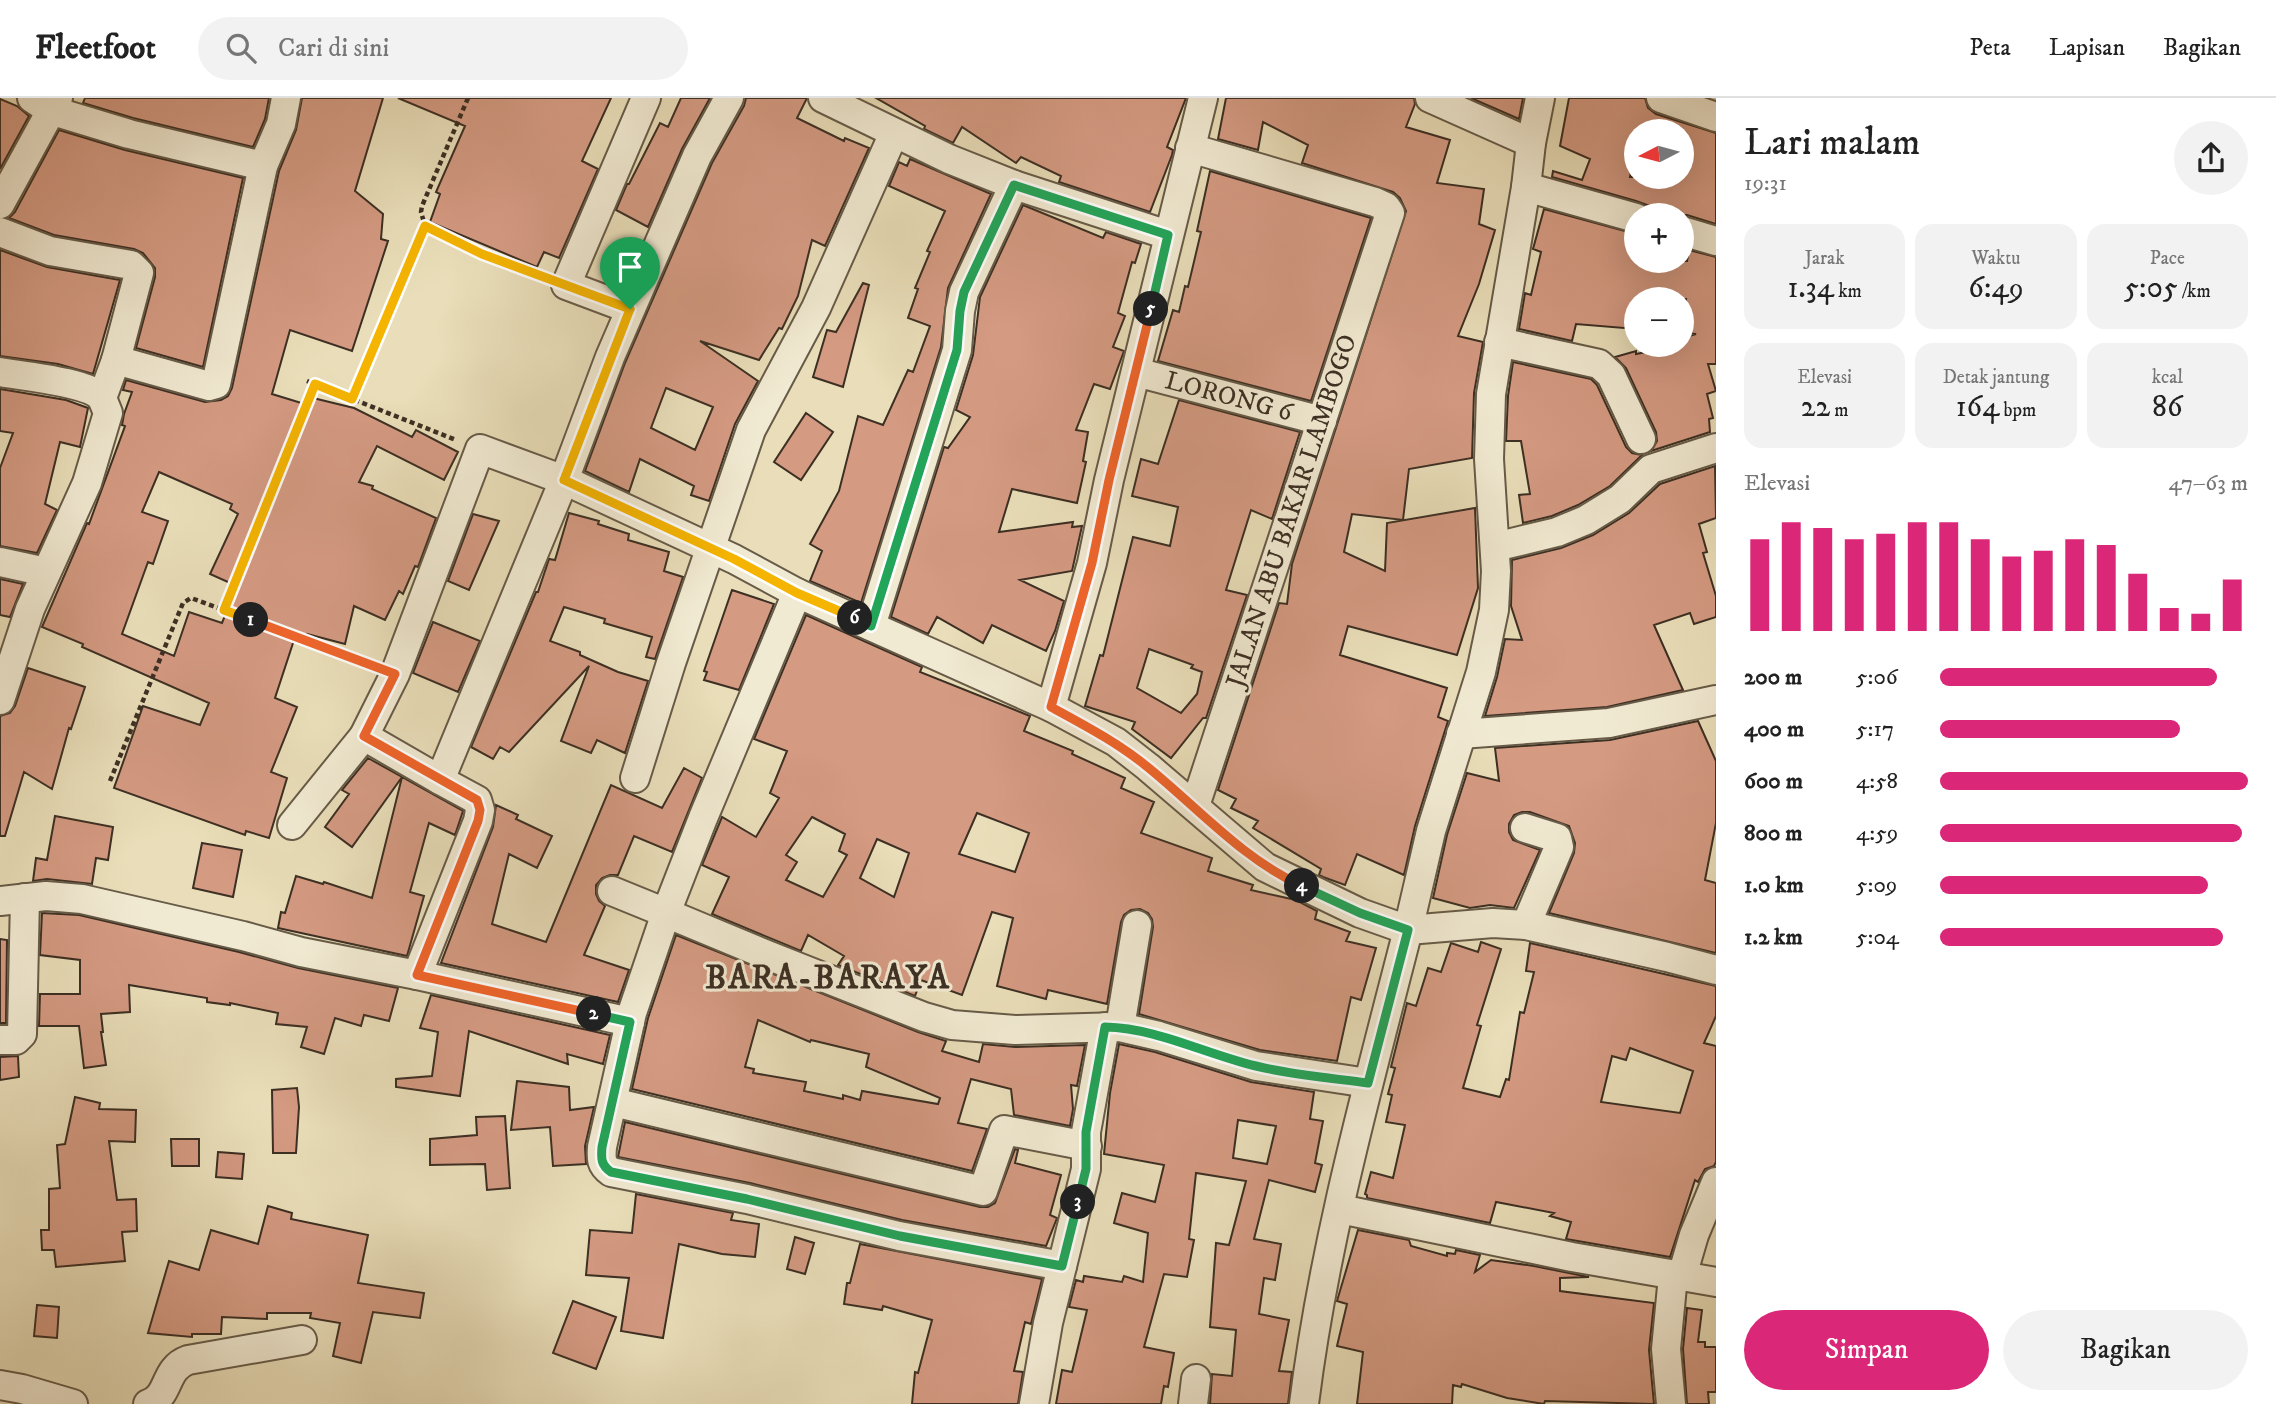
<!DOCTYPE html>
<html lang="id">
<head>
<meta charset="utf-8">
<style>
  body { margin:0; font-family:"IM FELL DW Pica",serif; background:#f2f2f2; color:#222; height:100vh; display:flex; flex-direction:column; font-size:26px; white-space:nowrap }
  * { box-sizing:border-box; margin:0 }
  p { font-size:23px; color:#767676 }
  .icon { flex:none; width:38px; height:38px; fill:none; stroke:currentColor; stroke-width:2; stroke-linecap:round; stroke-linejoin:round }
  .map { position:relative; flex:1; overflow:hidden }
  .side { display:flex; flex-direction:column; background:#fff; width:560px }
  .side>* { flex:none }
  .needle { width:46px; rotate:264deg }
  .buttons { position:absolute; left:1624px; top:21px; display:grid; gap:14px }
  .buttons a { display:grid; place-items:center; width:70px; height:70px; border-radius:50%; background:#fff; box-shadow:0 7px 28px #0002; font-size:35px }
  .pin { position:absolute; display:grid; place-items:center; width:60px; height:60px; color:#fff; margin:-72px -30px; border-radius:50% 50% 50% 0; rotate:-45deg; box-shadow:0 0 7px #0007 }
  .pin .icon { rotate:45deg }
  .km { position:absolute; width:35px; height:35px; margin:-18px; border-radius:50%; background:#222; color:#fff; font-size:19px; line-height:35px; text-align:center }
  .round { display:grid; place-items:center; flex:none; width:74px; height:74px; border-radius:37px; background:#f2f2f2 }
  .headline { display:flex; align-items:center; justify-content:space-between; height:119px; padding:0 28px }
  h1 { font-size:38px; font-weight:600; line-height:52px }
  .stats { display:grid; grid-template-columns:repeat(3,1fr); gap:10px; height:119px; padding:7px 28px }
  .stats div { display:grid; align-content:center; border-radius:18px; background:#f2f2f2; text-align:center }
  .stats b { font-size:30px; font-weight:600 }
  .stats small { font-size:19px; font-weight:400 }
  .stats p { font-size:19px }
  .chart { height:196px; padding:14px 28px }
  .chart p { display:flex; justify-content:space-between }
  .chart svg { width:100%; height:126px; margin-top:7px; stroke:#db2777; stroke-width:6 }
  .primary-button { display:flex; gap:14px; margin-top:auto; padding:14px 28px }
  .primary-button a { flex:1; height:80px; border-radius:42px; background:#db2777; color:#fff; font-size:28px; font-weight:600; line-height:80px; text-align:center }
  .primary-button a+a { background:#f2f2f2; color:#222 }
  ul { padding:0 28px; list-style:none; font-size:23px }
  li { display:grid; grid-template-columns:112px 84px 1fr; align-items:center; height:52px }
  li i { height:18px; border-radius:9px; background:#db2777 }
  header { display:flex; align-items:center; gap:42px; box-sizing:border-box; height:98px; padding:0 35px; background:#fff; border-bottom:2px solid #e0e0e0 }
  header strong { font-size:33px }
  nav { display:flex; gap:38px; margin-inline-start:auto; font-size:24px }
  .search { width:490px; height:63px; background:#f2f2f2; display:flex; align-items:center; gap:18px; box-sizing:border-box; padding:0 24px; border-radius:38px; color:#767676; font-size:26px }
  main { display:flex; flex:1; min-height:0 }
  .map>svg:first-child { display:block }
</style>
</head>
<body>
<header>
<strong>Fleetfoot</strong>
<div class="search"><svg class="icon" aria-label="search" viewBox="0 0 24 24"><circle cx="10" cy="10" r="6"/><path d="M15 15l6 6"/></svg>Cari di sini</div>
<nav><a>Peta</a><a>Lapisan</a><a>Bagikan</a></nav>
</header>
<main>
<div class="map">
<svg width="1716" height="1306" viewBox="0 0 1716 1306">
  <rect width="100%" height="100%" fill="#e9deb9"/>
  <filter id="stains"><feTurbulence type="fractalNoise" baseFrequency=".00286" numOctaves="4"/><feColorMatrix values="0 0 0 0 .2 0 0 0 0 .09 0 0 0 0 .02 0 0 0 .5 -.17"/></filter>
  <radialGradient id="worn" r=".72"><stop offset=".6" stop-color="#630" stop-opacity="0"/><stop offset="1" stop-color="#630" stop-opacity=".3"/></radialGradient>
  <path fill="#d49a82" stroke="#3c2f23" stroke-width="2" fill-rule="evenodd" d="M85,0H269L265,21L253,49L133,20L83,5Z
    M302,0H383L355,93L383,116L381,141L388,143L352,253L290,232L272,296L311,308L313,300L354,310L412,339L416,332L458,354L444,382L377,348L359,384L373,388L372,391L436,420L418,469L415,468L403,496L399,493L385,522L354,508L345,546L307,536L304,542L295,539L275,600L297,609L271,674L287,680L269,740L246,733L245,737L114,690L143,608L200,627L209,605L82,549L83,546L42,529L87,425L89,426L125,328L122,327L124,316L132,294L123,292L126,282L205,304L221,302L228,298L232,290L279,73L296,32ZM159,374L232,406L230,411L238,416L210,476L237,488L222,525L189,514L174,558L122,536L148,464L153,466L168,423L142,414Z
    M398,0H611L582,63L598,71L559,160L544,154L537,169L430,124L440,96L436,94L465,28Z
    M681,0H710L682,51L648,129L616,112L627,86H629L660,25L668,29Z
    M746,0H807L797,20L844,43L845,40L869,50L825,148L812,142L798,198L782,231L779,230L759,262L700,243L758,283L735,326L709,403L691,397L694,388L640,361L629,394L585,373L625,265L712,65L744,8ZM666,290L713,309L695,352L651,330Z
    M876,0H1186L1167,49L1173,52L1172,57L1150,114L1059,84L1061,78L1021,59L1016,65L962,29L953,45L924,31L925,28Z
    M1226,0H1414L1415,6L1406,29L1450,42L1437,85L1484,91L1479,126L1495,132L1479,186L1458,238L1483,244L1474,295L1472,360L1409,371L1403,422L1352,416L1344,454L1385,473L1387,425L1475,410L1478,490L1457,557L1348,528L1340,557L1447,590L1438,619L1448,623L1415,728L1404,777L1357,756L1345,787L1323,779L1319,777L1321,771L1253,730L1258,723L1231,710L1236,701L1218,692L1279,505L1287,506L1292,466L1406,113L1400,100L1393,94L1302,65L1308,47L1263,24L1258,52L1218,41Z
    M1471,0H1523L1519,21Z
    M1569,0H1645L1648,10L1656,16L1716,35V126L1687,117H1674L1636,103L1552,79L1553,73L1582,82L1590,61L1560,48ZM1636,33H1682V79H1630L1636,46Z
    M0,1L17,8L29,18L0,71Z
    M59,32L125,52L243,80L203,269L136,250L155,179V170L143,155L134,151L54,137L9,120L15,114Z
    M910,61L991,96L948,190L941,249L861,505L810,483L822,453L810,446L839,393L858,318L883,327L908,272L913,274L930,228L908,220L918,191L915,190L930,154L927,153L945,113L889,88L899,64L907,68Z
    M1210,73L1371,120L1311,303L1158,263L1173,212L1179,214L1185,188L1188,189L1201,134L1197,133Z
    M1023,107L1103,140L1106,134L1141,146L1135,165L1132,164L1118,215L1125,218L1113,249L1124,253L1110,291L1094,286L1076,332L1088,334L1083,363L1086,364L1077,405L1012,391L999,434L1073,424L1072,429L1082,428L1072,473L1020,482L1064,503L1055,533L1046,553L992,527L983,545L937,519L928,536L891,519L944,349L948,350L970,319L956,312L973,257L980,199Z
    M1544,111L1636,136V163H1687L1689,152L1716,159V266H1708L1716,293L1707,296L1713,320L1709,321L1710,334L1651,353L1657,343L1656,334L1626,270L1615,259L1636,253V256L1682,247V240L1696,236L1682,235L1686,201H1636V231L1576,226L1572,243L1519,231L1525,195L1531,197L1541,154L1533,151Z
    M0,152L47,169L120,182L93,276L58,266L0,258Z
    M863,185L869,187L843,289L813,279L827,232L836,234Z
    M1513,264L1591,281L1597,287L1626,349L1632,355L1642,357L1610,388L1578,407L1552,418L1523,425L1519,397L1530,396L1521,343H1506L1508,298Z
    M0,291L66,302L88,310L80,349L60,344L45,406L57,412L37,455L0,448V370L13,335L0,333Z
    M1179,302L1300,334L1272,421L1251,412L1226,492L1247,497L1206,620H1203L1171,660L1132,631L1135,624L1085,608L1100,557L1103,558L1133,439L1170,448L1178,409L1132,398L1141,361L1158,366ZM1149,551L1193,567L1191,570L1202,574L1197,596L1181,615L1137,590Z
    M806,315L833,334L801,382L774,364Z
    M1715,368L1716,420L1699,426L1707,454L1703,455L1716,498V519L1694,526L1690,515L1654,527L1683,592L1607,609L1485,618L1497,579L1505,541L1522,542L1511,508L1512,462L1561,450L1593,437L1629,415L1660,386Z
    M569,415L599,423L598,426L629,436L628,442L669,454L664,473L683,479L655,561L646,559L652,539L604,525L605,521L564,509L550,543L580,554V557L618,574L648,583L625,655L597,642L591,655L561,643L589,568L509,654L500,649L493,661L471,649L536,494H538L549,461L555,462Z
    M473,416L499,423L469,492L448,483Z
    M0,481L23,486L10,519L0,517Z
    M732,492L774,506L739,592L704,582L707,574L704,573Z
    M806,517L922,569L920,574L1030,618L1024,633L1073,653L1072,656L1125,680L1121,690L1154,704L1141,735L1212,760L1208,773L1253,787L1251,792L1296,802L1317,813L1315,821L1350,834L1346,843L1376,850L1361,902L1351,899L1337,963L1260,952L1139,916L1153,829L1152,821L1148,815L1140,811L1131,812L1124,817L1121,824L1107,906L1048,892L1046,901L997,888L1013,820L992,814L962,897L921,882L915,898L838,867L844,858L808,837L801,853L712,816L729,779L702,767L722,719L756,739L779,700L770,695L787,653L754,641ZM977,715L1029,735L1015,774L959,756ZM812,719L845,736L839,753L847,757L823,799L786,782L797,764L786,757ZM877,741L909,755L894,799L860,780Z
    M433,524L480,543L458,594L413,575Z
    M28,570L85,589L71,631L69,630L52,691L24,674L5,738H0V618L10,615L15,608Z
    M1698,623L1716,663V725L1705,782L1716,785V855L1549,815L1574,755L1575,745L1569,728L1530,714H1522L1514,717L1509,726V734L1513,742L1540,752L1514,810L1490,807L1470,810L1433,800L1447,737L1467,675L1499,683L1495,650L1610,642Z
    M368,660L402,679L352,749L325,729L349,696L342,692Z
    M684,670L702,680L672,754L634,738L618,777H610L602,780L596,787V796L599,803L605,808L584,857L629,872L618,904L441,865L493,729L496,707L518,717L516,721L552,738L537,770L509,756L492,826L546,844L611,687L662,710Z
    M402,679L463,713L455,737L429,725L410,794L424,798L407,858L278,830L281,814L285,815L296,778L323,786L324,784L372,800Z
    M55,718L113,729L108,762L96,760L92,786L47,781L33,783L36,760L47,762Z
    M202,745L242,752L233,799L193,790Z
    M42,815L79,817L239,854L298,870L398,890L389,923L364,917L361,928L335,920L324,956L301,949L307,929L276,926L278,915L230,905V907L207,904V900L129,887L130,914L101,916L103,934H101L106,967L84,970L79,928H39L40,896H80V862L40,857Z
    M676,837L918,934L946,943L942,953L979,964L983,946L1015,949L1085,947L1077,988L1071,987L1073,1011L1070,1028L1014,1017L1011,991L971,981L958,1025L987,1031L972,1073L632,991L648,920ZM758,922L810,944L811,942L869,956L866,969L940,1000L938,1006L862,993L860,1002L843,997V1001L804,993L806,984L753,975L754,971L745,969Z
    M0,841L7,842L6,925H0Z
    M1481,844L1501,851L1477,927L1481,928L1463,990L1500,999L1506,981L1509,982L1520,914L1524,915L1534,874L1526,873L1530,845L1716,888V918L1704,945L1716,948V1064L1714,1068L1705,1071L1698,1084L1695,1082L1670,1159L1566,1141L1571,1124L1550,1118L1554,1115L1496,1104L1490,1125L1367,1100V1097L1365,1096L1371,1074L1393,1080L1405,1027L1386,1024L1392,997L1388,996L1395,970L1391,969L1407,905L1416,908L1428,870L1441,874L1451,845L1478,854ZM1630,950L1693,973L1680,1015L1601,1004L1612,958L1626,962Z
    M431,897L610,937L603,966L567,956L568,966L469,933L460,998L396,989V981L432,978L438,934L420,930Z
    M1119,946L1155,954L1251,984L1314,994L1310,1021L1323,1023L1315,1065L1322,1067L1315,1094L1269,1082L1254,1141L1281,1146L1275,1182L1264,1180L1259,1216L1289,1222L1279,1273L1292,1274L1288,1306H1210L1212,1276L1232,1278L1236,1232L1210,1229L1216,1145L1229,1147L1246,1083L1196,1075L1189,1141L1194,1142L1187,1179L1164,1176L1144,1249L1174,1255L1168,1289L1164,1288L1161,1306H1056L1062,1272L1072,1274L1087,1212L1069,1209L1076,1182L1083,1184L1084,1178L1122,1184L1124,1178L1143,1184L1148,1135L1114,1125L1122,1095L1155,1104L1164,1067L1104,1056L1110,995ZM1238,1022L1276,1028L1267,1066L1233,1060Z
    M18,958L19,979L0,982V959Z
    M517,983L569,989L570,1012L594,1009L585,1048L586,1066L553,1068L550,1029L511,1032Z
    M297,990L299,1009L296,1055H273L272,992Z
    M75,999L100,1005L99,1011L136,1012L135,1044L109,1043L117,1102L136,1101L137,1133L122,1134L125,1163L56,1169L54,1152H42L41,1132H49V1091L60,1090L57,1047L65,1046Z
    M505,1018L510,1090L487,1092L485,1066L430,1067V1041L477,1037L476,1019Z
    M625,1024L980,1109H988L995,1105L1015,1051L1018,1052L1015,1065L1061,1077L1050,1117L1057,1120L1046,1148L902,1122L750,1085L618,1059Z
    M171,1041H199V1068H172Z
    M218,1054L244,1056L242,1081L216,1079Z
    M636,1096L733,1115L731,1122L759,1126L755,1159L722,1156L679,1146L663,1240L621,1233L629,1180L586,1177L590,1132L632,1135Z
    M268,1108L292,1115L291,1121L368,1137L358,1185L424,1195L420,1220L373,1214L361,1265L333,1258L340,1225L310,1220L311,1215H267V1221L222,1219L221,1236H192V1239L148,1235L169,1163L199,1172L211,1132L258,1146Z
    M1358,1132L1409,1142L1411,1148L1447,1158V1155L1455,1156L1456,1152L1480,1157L1475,1174L1491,1162L1534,1168L1589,1179L1560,1180V1193L1654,1205L1649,1252L1654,1306L1545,1303L1544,1306L1507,1300L1462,1286L1461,1289L1453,1287L1452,1306H1357L1363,1254L1337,1248L1347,1206L1337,1203Z
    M795,1139L814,1145L805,1176L787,1171Z
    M860,1146L1042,1181L1031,1226L1025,1224L1014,1273L1023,1274L1018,1306H912L915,1274L918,1275L932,1222L883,1208L882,1212L844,1206L847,1185H850Z
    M573,1203L616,1219L596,1271L553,1255Z
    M37,1207L59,1209L57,1240L34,1238Z
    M1687,1210L1702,1212L1698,1244H1705V1249H1716V1294H1708L1709,1306H1687L1683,1251Z"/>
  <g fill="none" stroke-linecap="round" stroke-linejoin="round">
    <g stroke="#675b48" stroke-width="32">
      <g id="minor">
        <path d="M32,0L50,12L129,36L263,68"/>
        <path d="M823,0L949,61L1014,87L1168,137"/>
        <path d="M1203,0L1109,382L1092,465L1051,609L1116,644L1148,669L1265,769L1360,815L1408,832C1368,988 1324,1145 1304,1306"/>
        <path d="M1430,0L1531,45"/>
        <path d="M1540,0L1531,45L1526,89L1491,296L1489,361L1496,473L1494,512L1481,574L1431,733L1408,832L1493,825L1526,827L1667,859L1716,872"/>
        <path d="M1661,0L1716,19"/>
        <path d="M1190,50L1375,104L1386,109L1390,115L1195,708"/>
        <path d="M1526,89L1636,120"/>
        <path d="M0,106L58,0"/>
        <path d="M1682,133L1716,143"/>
        <path d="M0,134L50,153L131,167L139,175L116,262"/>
        <path d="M630,211L566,187L646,0"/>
        <path d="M1499,244L1599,266L1611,277L1641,341"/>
        <path d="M0,274C23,278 89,284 102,300L116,262L209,288L216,286L263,68L281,26L286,0"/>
        <path id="s1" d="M1136,274L1322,323"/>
        <path d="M1495,449L1557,434L1586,422L1620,401L1651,371L1716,350"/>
        <path d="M0,464L46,474"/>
        <path d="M871,528L957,252L960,213L964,194L1014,87"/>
        <path d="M0,602L30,511L87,385L108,315L102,300"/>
        <path d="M1461,636L1609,625L1716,602"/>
        <path d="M364,638L440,682L564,382L610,259L697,58L729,0"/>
        <path d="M635,680L671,565L751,332L816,210L894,35"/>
        <path d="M292,727L364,638L395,576L480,351L564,382L734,461L797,495L1051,609"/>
        <path d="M1525,730L1557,740L1559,749L1526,827"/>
        <path d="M612,793L666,815L703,720L797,495"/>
        <path d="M0,803L46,798L82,801L243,838L301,854L417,877L630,924"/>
        <path d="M417,877L478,723L480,712L477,702L440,682"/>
        <path d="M1120,929L1137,827"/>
        <path d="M0,942H16L22,936L25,800"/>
        <path d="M613,1004L983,1093L1004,1032L1087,1048"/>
        <path d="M1340,1111L1572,1159L1716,1184"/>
        <path d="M1062,1168L899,1138L747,1101L611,1074C601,1067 601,1061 602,1049L632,915L666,815L767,857L924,919L952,927L1015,932L1120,929L1159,938L1256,968L1368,985"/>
        <path d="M1682,1178L1694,1137L1716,1084"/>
        <path d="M0,1287L22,1291L73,1306"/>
        <path d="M148,1306C171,1298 163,1271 188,1262L302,1242"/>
        <path d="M1034,1306L1048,1225L1086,1071V1034L1105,929"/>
        <path d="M1193,1306L1196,1281"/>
        <path d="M1671,1306L1666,1251L1673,1178"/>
      </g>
    </g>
    <path stroke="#3c2f23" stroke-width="4.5" stroke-dasharray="5 3.5" stroke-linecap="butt" d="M468,0L422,108L421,114L425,128L482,156L545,179
      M307,283L456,342
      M352,301L425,128
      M224,512L371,568
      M110,683L183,505L191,500L224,512L315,286"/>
    <use href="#minor" stroke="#f1ead2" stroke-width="28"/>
  </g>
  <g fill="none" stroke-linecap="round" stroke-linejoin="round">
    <g stroke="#fff" stroke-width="14">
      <path id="split-1" d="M251,522L224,512L315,286L352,301L425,128L482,156L630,211"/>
    </g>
    <g stroke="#fff" stroke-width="14">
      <path id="split-2" d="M251,522L395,576L364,638L477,702L480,712L478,723L417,877L594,916"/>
    </g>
    <g stroke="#fff" stroke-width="14">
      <path id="split-3" d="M594,916L630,924L602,1049C601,1061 601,1067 611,1074L747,1101L900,1138L1062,1168L1078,1104"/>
    </g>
    <g stroke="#fff" stroke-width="14">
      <path id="split-4" d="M1078,1104L1086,1071V1034L1105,929C1157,930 1205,956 1256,968C1292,977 1331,980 1368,985L1408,832L1360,815L1302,788"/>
    </g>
    <g stroke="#fff" stroke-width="14">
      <path id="split-5" d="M1151,211L1109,382L1092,465L1051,609C1086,628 1120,646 1150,671C1200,712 1243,761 1302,788"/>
    </g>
    <g stroke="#fff" stroke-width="14">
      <path id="split-6" d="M855,520L871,528L957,252L960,213L964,194L1014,87L1168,137L1151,211"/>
    </g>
    <g stroke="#fff" stroke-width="14">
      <path id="split-7" d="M630,211L564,382L734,461L797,495L855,520"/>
    </g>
    <use href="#split-1" stroke="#f5b400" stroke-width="9"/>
    <use href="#split-2" stroke="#f0652b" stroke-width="9"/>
    <use href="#split-3" stroke="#22a559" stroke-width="9"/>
    <use href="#split-4" stroke="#22a559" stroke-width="9"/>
    <use href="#split-5" stroke="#f0652b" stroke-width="9"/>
    <use href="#split-6" stroke="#22a559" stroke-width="9"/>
    <use href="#split-7" stroke="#f5b400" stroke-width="9"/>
  </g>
  <g text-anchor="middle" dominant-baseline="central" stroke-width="6" stroke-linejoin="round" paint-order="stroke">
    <g font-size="26" fill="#3c2f23" stroke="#f1ead2">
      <text stroke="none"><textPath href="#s1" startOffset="96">LORONG 6</textPath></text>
      <text transform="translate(1292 413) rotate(-72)">JALAN ABU BAKAR LAMBOGO</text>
    </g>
    <g font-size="33" font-weight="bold" letter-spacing="2" fill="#3c2f23" stroke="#f1ead2">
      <text x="828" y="880">BARA-BARAYA</text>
    </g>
  </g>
  <rect width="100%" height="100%" filter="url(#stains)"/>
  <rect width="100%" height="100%" fill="url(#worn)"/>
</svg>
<div class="buttons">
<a><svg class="needle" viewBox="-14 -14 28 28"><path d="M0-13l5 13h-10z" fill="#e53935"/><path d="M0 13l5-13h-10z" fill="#767676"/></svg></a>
<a>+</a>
<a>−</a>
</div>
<div class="pin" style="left:630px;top:211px;background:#1e9e55"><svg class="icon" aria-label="arrive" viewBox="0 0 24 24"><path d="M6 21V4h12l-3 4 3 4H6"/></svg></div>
<b class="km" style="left:251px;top:522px">1</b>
<b class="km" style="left:594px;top:916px">2</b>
<b class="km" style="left:1078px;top:1104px">3</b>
<b class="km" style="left:1302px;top:788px">4</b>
<b class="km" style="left:1151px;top:211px">5</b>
<b class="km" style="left:855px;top:520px">6</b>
</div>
<section class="side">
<div class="headline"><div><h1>Lari malam</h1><p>19:31</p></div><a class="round"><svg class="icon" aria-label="share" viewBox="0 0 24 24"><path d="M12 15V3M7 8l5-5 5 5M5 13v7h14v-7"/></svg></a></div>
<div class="stats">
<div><p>Jarak</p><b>1.34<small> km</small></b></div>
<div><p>Waktu</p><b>6:49</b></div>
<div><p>Pace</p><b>5:05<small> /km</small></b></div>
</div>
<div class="stats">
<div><p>Elevasi</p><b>22<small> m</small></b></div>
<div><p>Detak jantung</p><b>164<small> bpm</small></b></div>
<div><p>kcal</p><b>86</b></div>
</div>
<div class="chart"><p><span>Elevasi</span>47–63 m</p>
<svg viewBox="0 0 160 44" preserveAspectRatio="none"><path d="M5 44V12M15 44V6M25 44V8M35 44V12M45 44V10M55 44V6M65 44V6M75 44V12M85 44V18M95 44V16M105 44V12M115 44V14M125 44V24M135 44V36M145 44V38M155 44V26"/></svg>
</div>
<ul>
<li><b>200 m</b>5:06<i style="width:90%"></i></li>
<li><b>400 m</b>5:17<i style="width:78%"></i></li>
<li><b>600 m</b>4:58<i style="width:100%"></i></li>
<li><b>800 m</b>4:59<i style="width:98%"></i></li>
<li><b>1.0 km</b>5:09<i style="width:87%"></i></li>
<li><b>1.2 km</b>5:04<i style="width:92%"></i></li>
</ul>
<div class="primary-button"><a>Simpan</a><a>Bagikan</a></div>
</section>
</main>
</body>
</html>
